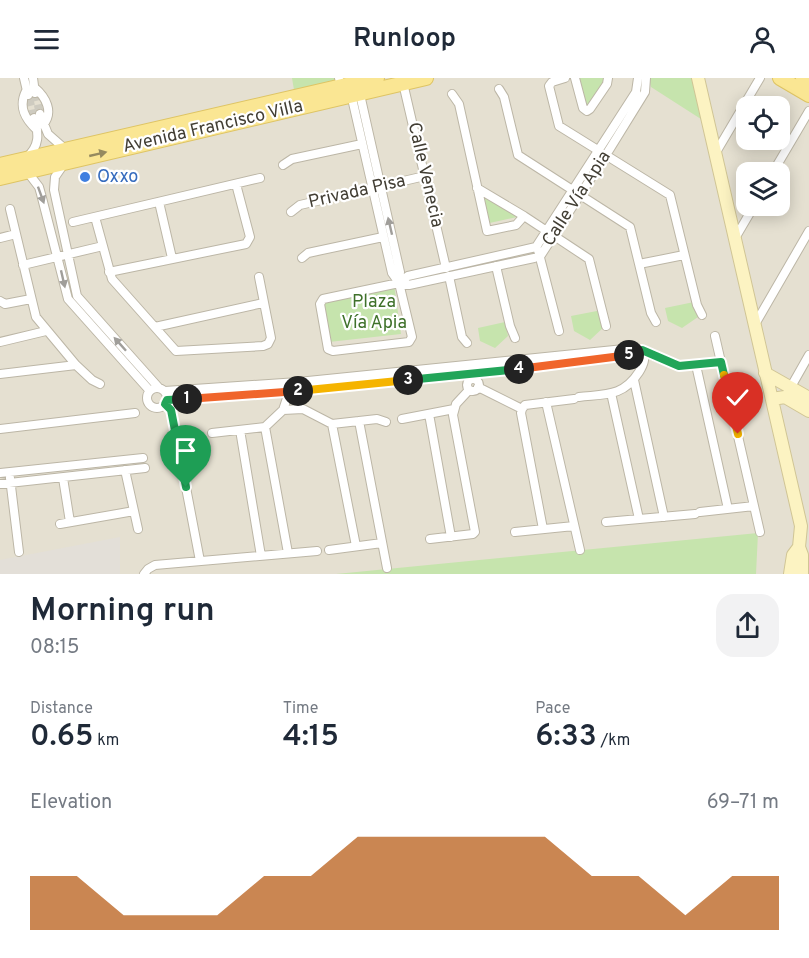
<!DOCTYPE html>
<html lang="en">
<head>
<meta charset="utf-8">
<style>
  body { margin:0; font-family:Overpass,sans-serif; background:#f2f2f3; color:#1f2937; height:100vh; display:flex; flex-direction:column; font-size:22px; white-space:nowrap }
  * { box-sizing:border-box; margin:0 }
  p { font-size:20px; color:#747a83 }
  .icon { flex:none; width:33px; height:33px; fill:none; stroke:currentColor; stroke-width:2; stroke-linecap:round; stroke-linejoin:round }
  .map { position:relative; height:496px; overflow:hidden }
  .drawer { display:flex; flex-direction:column; background:#fff; flex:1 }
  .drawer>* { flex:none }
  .controls { position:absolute; left:736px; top:18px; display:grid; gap:12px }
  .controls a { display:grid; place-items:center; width:54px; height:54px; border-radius:12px; background:#fff; box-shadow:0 3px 15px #0003; font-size:30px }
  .pin { position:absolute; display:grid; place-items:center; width:51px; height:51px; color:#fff; margin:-62px -26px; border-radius:50% 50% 50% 0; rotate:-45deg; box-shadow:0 0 6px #0007 }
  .pin .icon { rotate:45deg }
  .km { position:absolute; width:30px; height:30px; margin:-15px; border-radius:50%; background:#222; color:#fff; font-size:16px; line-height:30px; text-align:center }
  .round { display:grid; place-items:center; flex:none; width:63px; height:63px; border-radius:18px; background:#f2f2f3 }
  .overview { display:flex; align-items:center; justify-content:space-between; height:102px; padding:0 30px }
  h1 { font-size:33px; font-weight:600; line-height:45px }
  .stats { display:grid; grid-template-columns:repeat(3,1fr); gap:9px; height:102px; padding:6px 30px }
  .stats div { display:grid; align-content:center }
  .stats b { font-size:30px; font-weight:600 }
  .stats small { font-size:16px; font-weight:400 }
  .stats p { font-size:16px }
  .chart { height:168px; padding:12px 30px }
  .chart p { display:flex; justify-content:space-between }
  .chart svg { width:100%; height:108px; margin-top:6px; fill:#b45309; opacity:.7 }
  header { display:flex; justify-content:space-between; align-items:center; height:78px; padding:0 30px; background:#fff; font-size:27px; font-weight:600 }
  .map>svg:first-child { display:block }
</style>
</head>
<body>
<header><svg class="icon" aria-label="menu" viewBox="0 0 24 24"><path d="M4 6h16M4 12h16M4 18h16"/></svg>Runloop<svg class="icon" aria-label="person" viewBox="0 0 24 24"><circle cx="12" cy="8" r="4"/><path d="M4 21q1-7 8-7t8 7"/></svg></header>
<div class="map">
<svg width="809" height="496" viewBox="0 0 809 496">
  <rect width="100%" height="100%" fill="#f1eee3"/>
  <path fill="#e5e0d1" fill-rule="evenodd" d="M0,0H809V496H0ZM747,28H780V62H747ZM747,94H780V128H747Z"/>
  <path fill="#e3dfd8" d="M120,459V496H0V482Z"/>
  <path fill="#c6e4ad" d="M292,0H337L338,2L294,12Z
    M579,0H605L589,27L585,28Z
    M649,0H694L704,43L651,9Z
    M477,108L521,134L517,139L485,146Z
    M394,206L401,256L329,264L320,220Z
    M694,224L698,239L682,250L668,243L665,230Z
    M602,232L605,248L590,262L574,253L571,238Z
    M505,244L508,258L495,270L480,263L478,250Z
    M758,455L756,496H336Z"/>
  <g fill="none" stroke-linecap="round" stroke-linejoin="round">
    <path stroke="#cecbc0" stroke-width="8" stroke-dasharray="8 4" stroke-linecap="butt" d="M35,15L40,36
      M29,20L34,40"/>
    <g stroke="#bcb6a6" stroke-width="10">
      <path id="street" d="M24,0L28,17
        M33,0L35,15
        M339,0L341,9L351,16L392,195L399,205L412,259L409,264L333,273L328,271L320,226L323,221L399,205L409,207L534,180L541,177L606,77L645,14L646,0
        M565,0L552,4L549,8L559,48L670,117L697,227L702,237
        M575,0L583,30L587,33L590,31L607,6L608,0
        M403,5L446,190
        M34,9C46,19 54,34 43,47
        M499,11L504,19L518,77L630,149L651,235L656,244
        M359,12L400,194L399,205
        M26,13C18,29 25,41 37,52
        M452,16L459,26L487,153L516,147L524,138
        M40,36L48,56L65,71L66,83L55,99L54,112L77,218L159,310
        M715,76L760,0
        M26,80C40,68 39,56 34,40
        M283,87L292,81L362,66
        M26,92L39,109L41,116L68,221L150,313
        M773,94L809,33
        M477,110L524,138L589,181L606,248
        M159,124L172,180
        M10,131L36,239L76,287L92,302L100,306
        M291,134L300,127L425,98
        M95,139L112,201L176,273L263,268L268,266L271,260L259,199
        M73,144L260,100
        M0,160L16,156
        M734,162L754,128
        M538,172L559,253
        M302,180L308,175L383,159
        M639,186L684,177
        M23,187L103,168
        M496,188L510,248L515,260
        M109,194L246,166L250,159L236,106
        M449,198L462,259L467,265
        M399,205L408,198L536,169L636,14L638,0
        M0,223L5,226L31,221
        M754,248L809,153
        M155,249L263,225
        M715,258L760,454
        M0,264L46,253
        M696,287L728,431
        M0,296L76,287
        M467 307a6 6 0 1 1 12 0a6 6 0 1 1-12 0Z
        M634,302L664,439
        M478,309L522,331
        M147 320a10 10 0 1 1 20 0a10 10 0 1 1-20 0Z
        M165,313L298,304L634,270L679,288L721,284
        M788,314L809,277
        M611,315L639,441
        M579,319C605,316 623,319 639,294C644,286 646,280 642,272
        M167,322C322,311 477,296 631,277L636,276L642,272
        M546,324L580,472
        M165,326L171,332L172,336L200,483
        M522,331L521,335L543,451
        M522,331L525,327L574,321
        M283,332L303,331L332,346L377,341L386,344
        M429,336L451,459
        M402,341L454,331
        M359,343L387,490
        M332,346L356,468
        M265,349L288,475
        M0,351L135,335
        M240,352L261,478
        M212,355L265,349L283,332L287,320L286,308
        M125,392L138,451
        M0,395L143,380
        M10,400L19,474
        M63,400L70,444
        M0,406L145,390
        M700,434L754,428
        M606,444L695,436
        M60,446L134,433
        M515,454L574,448
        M430,461L473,456L475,454L453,337L456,326L469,312
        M329,472L382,465
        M144,496L148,491L155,487L317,473"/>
    </g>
    <g stroke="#d0c595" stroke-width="14">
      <path id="secondary" d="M698,0L801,448L799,469L802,477V496
        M765,295L809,320
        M772,321L785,319L809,333
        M790,496L793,477L799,469"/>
    </g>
    <g stroke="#dec464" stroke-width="16">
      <path id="primary" d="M780,0L809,17
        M803,0L809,4
        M0,87L377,0
        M0,100L426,0"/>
    </g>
    <use href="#street" stroke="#fff" stroke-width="8"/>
    <use href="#secondary" stroke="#fcf3c2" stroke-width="12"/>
    <use href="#primary" stroke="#fae693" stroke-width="14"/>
  </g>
  <defs><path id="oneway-solid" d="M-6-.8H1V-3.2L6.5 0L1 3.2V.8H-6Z" transform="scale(1.5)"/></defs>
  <use fill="#958a5f" href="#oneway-solid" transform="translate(98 76) rotate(-13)"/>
  <g fill="#a09e9a">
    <use href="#oneway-solid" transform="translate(41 117) rotate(70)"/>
    <use href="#oneway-solid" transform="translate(390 148) rotate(-103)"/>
    <use href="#oneway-solid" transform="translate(63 201) rotate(77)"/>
    <use href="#oneway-solid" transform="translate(120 266) rotate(-132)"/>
  </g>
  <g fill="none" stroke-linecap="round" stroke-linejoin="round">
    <g stroke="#fff" stroke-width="12">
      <path id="split-1" d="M186,409L171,332L165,326L167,322L187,321"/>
    </g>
    <g stroke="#fff" stroke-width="12">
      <path id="split-2" d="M187,321L298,313"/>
    </g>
    <g stroke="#fff" stroke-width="12">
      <path id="split-3" d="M298,313L408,302"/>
    </g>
    <g stroke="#fff" stroke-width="12">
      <path id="split-4" d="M408,302L519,291"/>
    </g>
    <g stroke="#fff" stroke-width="12">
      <path id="split-5" d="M519,291L629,277"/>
    </g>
    <g stroke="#fff" stroke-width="12">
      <path id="split-6" d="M629,277L636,276L642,272L679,288L721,284L724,297"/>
    </g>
    <g stroke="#fff" stroke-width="12">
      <path id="split-7" d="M724,297L738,356"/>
    </g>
    <use href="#split-1" stroke="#22a559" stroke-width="8"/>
    <use href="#split-2" stroke="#f0652b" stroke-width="8"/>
    <use href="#split-3" stroke="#f5b400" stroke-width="8"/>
    <use href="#split-4" stroke="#22a559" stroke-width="8"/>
    <use href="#split-5" stroke="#f0652b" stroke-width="8"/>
    <use href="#split-6" stroke="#22a559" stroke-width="8"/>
    <use href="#split-7" stroke="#f5b400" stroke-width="8"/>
  </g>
  <circle fill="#3f7fe0" stroke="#fff" stroke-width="2" cx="85" cy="99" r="6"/>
  <g text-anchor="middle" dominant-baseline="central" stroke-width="4.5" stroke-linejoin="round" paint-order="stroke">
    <g font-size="18" fill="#423e34" stroke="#fff">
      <text transform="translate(213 49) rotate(-13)">Avenida Francisco Villa</text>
      <text transform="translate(425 97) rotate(77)">Calle Venecia</text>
      <text transform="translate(357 114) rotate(-13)">Privada Pisa</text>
      <text transform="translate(577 121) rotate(-57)">Calle Vía Apia</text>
    </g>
    <g font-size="18" fill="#366cbe" stroke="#fff" text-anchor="start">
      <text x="97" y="99">Oxxo</text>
    </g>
    <g font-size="18" fill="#3f712a" stroke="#fff">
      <text x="374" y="224">Plaza<tspan x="374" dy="21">Vía Apia</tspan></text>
    </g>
  </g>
</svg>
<div class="controls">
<a><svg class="icon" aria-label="locate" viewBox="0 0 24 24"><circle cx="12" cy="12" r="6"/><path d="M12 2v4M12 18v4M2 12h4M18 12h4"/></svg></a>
<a><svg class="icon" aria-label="layers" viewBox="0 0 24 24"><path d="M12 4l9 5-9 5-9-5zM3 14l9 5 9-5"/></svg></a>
</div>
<div class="pin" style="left:186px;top:409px;background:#1e9e55"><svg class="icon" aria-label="arrive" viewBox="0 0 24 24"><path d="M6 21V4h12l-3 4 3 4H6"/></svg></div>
<div class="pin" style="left:738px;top:356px;background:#d93025"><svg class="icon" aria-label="check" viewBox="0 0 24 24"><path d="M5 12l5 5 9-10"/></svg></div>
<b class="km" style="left:187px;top:321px">1</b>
<b class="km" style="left:298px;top:313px">2</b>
<b class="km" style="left:408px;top:302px">3</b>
<b class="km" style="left:519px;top:291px">4</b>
<b class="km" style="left:629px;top:277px">5</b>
</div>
<section class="drawer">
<div class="overview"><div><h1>Morning run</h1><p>08:15</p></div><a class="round"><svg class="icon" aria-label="share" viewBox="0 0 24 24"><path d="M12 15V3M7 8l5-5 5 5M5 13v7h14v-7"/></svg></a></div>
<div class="stats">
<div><p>Distance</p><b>0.65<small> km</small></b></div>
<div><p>Time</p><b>4:15</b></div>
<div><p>Pace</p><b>6:33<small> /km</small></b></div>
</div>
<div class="chart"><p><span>Elevation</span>69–71 m</p>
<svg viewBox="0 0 160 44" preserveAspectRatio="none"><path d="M0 44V22L10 22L20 38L30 38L40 38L50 22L60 22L70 6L80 6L90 6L100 6L110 6L120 22L130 22L140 38L150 22L160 22V44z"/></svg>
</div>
</section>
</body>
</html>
